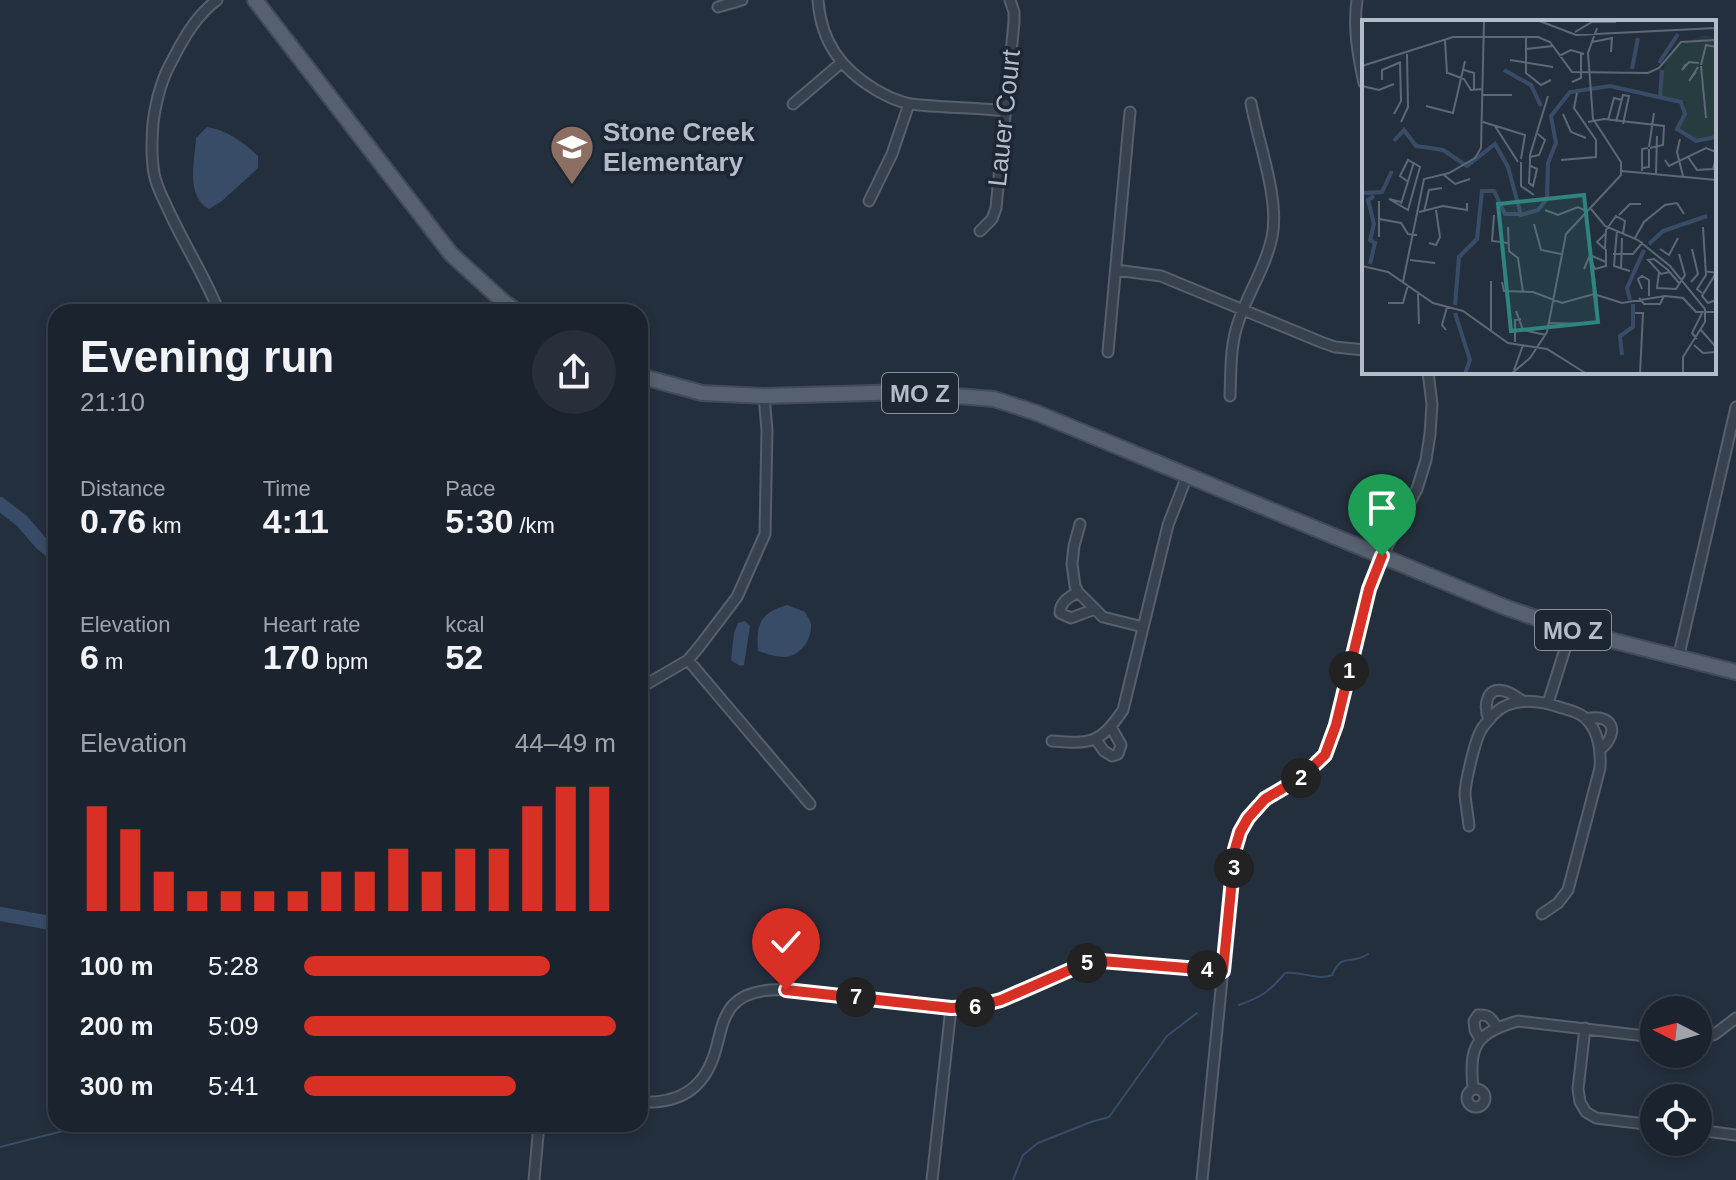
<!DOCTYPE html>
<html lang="en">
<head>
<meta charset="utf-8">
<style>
  body { margin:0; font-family:Arial,sans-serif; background:#282f3a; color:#f1f3f6; height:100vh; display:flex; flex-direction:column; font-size:30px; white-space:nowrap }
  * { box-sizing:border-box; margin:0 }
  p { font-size:26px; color:#a0a4aa }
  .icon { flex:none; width:44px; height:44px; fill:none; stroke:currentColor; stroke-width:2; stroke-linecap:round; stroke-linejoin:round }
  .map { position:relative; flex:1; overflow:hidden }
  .side { position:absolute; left:48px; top:304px; width:600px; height:828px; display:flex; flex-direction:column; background:#1b232e; border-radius:24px; box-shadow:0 4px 12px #0003,0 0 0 2px #39404a }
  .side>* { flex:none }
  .needle { width:52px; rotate:276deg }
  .buttons { position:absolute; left:1640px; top:996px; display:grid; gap:16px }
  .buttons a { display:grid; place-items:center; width:72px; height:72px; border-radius:50%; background:#1b232e; box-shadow:0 4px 12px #0003,0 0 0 2px #39404a; font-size:40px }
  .pin { position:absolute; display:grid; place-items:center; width:68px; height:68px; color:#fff; margin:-82px -34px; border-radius:50% 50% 50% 0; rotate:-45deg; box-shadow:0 0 8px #0007 }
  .pin .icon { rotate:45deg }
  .km { position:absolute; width:40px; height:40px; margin:-20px; border-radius:50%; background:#222; color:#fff; font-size:22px; line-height:40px; text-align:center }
  .round { display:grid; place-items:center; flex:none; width:84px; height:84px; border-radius:42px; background:#282f3a }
  .summary { display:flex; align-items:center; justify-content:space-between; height:136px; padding:0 32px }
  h1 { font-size:44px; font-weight:800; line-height:60px }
  .figures { display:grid; grid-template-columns:repeat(3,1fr); gap:12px; height:136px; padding:8px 32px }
  .figures div { display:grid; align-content:center }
  .figures b { font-size:34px; font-weight:800 }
  .figures small { font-size:22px; font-weight:400 }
  .figures p { font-size:22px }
  .chart { height:224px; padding:16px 32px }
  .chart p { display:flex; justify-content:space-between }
  .chart svg { width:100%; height:144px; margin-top:8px; stroke:#d93025; stroke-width:6 }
  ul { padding:0 32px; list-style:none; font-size:26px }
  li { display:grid; grid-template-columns:128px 96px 1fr; align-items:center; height:60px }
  li i { height:20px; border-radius:10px; background:#d93025 }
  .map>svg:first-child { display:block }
</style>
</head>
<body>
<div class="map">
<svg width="1736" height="1180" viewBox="0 0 1736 1180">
  <rect width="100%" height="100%" fill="#242f3e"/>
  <path fill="#394c67" d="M207,127C226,130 244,142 258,156V168L222,201L209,209C185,196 195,161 196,138Z
    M787,605L805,612C807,616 810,620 811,624C812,640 800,657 784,657C775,657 767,654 758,651C756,624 760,613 787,605Z
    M745,621L750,626L744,665L740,666L731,660L734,633L738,623Z"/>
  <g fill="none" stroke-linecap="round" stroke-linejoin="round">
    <path stroke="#394c67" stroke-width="2" d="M1239,1005C1262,997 1270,991 1285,973C1301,971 1318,981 1332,975C1343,951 1350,966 1368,954
      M0,1147L67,1130L106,1124
      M1013,1180L1023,1155L1038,1143L1091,1122L1109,1117L1167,1036L1197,1013"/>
    <path stroke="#394c67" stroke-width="14" d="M0,504L22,521L41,543L56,555
      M0,914L56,924"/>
    <g stroke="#565f6c" stroke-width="13">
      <path id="street" d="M217,0C197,15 184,37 173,59C161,79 156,100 153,123C152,137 151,152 153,166C154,181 161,194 167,207C183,243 205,276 219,312
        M818,0C821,42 841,69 876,90C887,96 898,102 911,104C942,108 973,107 1004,111
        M1357,0C1353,28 1358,56 1364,83
        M718,7L742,0
        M793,104L841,63
        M869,201L892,154L909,104
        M980,231L992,219L996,208L1014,22V12L1010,0
        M1116,270L1161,276L1321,342L1335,347L1364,350
        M1108,352L1130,112
        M1230,396C1231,372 1230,346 1238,323C1247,294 1266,267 1272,237C1280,199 1258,142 1251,103
        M1080,524L1074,546L1072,564L1075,586L1078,592L1103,617L1143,627
        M1078,592C1069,597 1060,602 1060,613L1071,618L1095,609
        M1678,659L1736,407
        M688,660L810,804
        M640,688L688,660L699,647L737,597L765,534L767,430L764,396
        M1548,703L1571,630
        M1586,719C1613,713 1620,732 1601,749
        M1489,720C1484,708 1485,686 1504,691C1511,692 1517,698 1523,701
        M1096,740L1104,751L1112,756L1118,754L1121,745L1111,727
        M1052,741C1091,744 1100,744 1123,710L1168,525L1187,476
        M1469,826C1468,816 1466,805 1465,795C1465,782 1475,741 1481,730C1484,725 1489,720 1493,715C1511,696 1539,700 1562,708C1569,710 1578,712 1584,717C1599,730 1601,751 1600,768L1568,890L1558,903L1542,914
        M1585,1028L1578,1089L1580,1102L1586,1112L1596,1118L1654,1125
        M1480,1039L1475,1030L1474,1021L1478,1015C1490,1014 1491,1019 1497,1027
        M1698,1040L1715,1034L1736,1018
        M1467 1098a9 9 0 1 1 18 0a9 9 0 1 1-18 0Z
        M1473,1089C1469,1046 1475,1033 1518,1021L1654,1037
        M640,1102C675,1104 701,1092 713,1058C720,1040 720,1020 733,1005C746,991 768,989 786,990L951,1008C986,1007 1010,998 1042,984C1063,975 1078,963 1101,961L1223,971
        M1698,1130L1736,1135
        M534,1180L539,1124
        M932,1180L951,1008
        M1202,1180L1235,849L1240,832L1248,818L1265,799L1302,777L1325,755L1336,725L1369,589L1382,556L1417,489L1426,460L1430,434L1432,404L1428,372"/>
    </g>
    <g stroke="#414a57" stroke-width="18">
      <path id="primary" d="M255,0L451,254L505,303L518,312
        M640,376L702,393L764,396L908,392L994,399L1037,413L1507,608L1571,630L1736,672"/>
    </g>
    <use href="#street" stroke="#38414e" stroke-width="9"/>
    <use href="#primary" stroke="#56606e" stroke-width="14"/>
  </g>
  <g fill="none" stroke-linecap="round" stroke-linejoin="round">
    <g stroke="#fff" stroke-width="16">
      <path id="route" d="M786,990L951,1008L974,1007L1001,1000L1088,962L1101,961L1223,971L1235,849L1240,832L1248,818L1265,799L1302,777L1325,755L1336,725L1369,589L1382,556"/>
    </g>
    <use href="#route" stroke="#d93025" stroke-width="10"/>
  </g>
  <defs>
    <g id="school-pin" transform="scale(2.3)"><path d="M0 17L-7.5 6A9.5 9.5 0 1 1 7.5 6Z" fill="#8d6e63" stroke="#1d2633"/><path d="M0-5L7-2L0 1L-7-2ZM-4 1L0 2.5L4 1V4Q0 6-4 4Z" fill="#fff"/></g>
  </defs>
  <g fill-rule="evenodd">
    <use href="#school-pin" x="572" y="147"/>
  </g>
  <g text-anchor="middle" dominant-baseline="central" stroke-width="7" stroke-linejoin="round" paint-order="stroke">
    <g fill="#1d2633" stroke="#878f9c" stroke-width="2">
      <rect x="882" y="373" width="76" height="40" rx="6"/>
      <rect x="1535" y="610" width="76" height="40" rx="6"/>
    </g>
    <g font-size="24" font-weight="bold" fill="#b4bcc9">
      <text x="920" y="393">MO Z</text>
      <text x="1573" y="630">MO Z</text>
    </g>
    <g font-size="26" fill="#b4bcc9" stroke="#1d2633">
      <text transform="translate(1004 118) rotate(-84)">Lauer Court</text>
    </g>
    <g font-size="26" font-weight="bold" fill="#b4bcc9" stroke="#1d2633" text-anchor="start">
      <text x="603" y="132">Stone Creek<tspan x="603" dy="30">Elementary</tspan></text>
    </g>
  </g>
  <g transform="translate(1362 20)">
    <rect width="354" height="354" fill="#242f3e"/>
    <path d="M343,15L354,18V118L335,122L317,110L324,82L297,76L303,42L315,26Z" fill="#263c3f"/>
    <path fill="none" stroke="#394c67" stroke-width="4" d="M297,43L316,14M270,49L276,18M142,50L169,65L179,86M298,78L300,50M32,121L42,110L54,126L81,130L105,146L133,124L146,147L159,195L176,190L185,179L186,143L194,123L189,96L208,72L248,66L319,82L323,94L315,109L334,121L354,117M0,173L20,172L30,151M287,224L301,211L345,196M8,244L13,223L8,220L12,204L6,180L12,176M268,280L265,268L282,230M93,285L97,237L115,219L120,171H132L143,194H157M93,293L108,340L103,354M260,335L258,316L271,307V284"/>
    <path fill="none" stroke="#5e6776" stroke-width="2" d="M175,0L214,15L354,8M213,12L230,2H254M164,17V53L179,65L189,60M83,20L85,54M230,22L250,18L249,32M164,29L191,26M197,36L209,30L222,34M148,40L191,47M324,44L320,50L327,42L337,43M339,45L344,25L354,27M0,46L91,17H176L188,22L210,52L286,53L297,48L319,22L354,20M339,46L344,98M102,50L112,53V70M334,52L327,61L336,47M86,53L102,59L109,70L121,69M20,60V50L39,42M210,62L219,58V33M0,66L17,70L32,64M121,75H150M64,86L91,93L103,41M32,94L39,81L38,42M201,94L209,112L224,118M246,100L252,78L260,80M39,102L46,87L45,34M121,102L163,115L159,139M226,102L242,99L302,106L301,125L288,128M254,102L261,75L267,76L261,104M133,106L156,142M318,119L315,132L321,156M287,127L292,93M168,137L177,135L183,120L176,114M326,137L335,150L351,149L354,138M199,140L234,137V120L212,88L215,73M303,140L307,146L344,128L354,132M159,142V166L172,175M167,145L175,149L171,166L167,163L168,142V135L186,76M280,148L287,147V129M260,151L354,160M280,151V129L286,128M294,154L295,116M82,155L93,164L108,159M39,182L27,179L46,190L58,147L46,140L38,156L45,161M39,184L52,142M229,189L243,206L276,220L308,246L343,289V302L321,337V354M183,190L196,195L216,187L226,192M57,192L81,186L105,190V183M62,192L67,170L80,168M132,195L130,221L146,223M257,195L268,184H279M17,199L39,203L46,214L55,215M172,204L179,230L199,234M146,207L147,231L156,238L161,272M255,210L252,246L268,251M17,217V181M273,218L282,202L303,185L315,183L322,194M67,223L74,225L78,217L74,190M243,228L244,210L254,196L263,201L261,214M298,229L307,235L316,218M251,234H271L281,222M48,240L73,243M230,243L233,249L244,246V230L235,222L243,214M0,246L26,252L71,283L101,291L146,323L185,329L225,354M222,249L228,235L244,242M259,249L260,218M343,251L354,253L340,276L346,283L354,280M297,252L295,268L314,269L323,255L317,234M307,252L299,254L286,240L292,239L306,250L317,263M232,257L235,284M129,261V312M41,262L62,159L87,153L113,138L119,128L122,0M140,262L142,271L171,272L200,283L232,274L260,283L303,276L321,278L334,292H354M329,262L336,254L330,229M280,269L276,259L280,256L287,260V276M340,273L335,269L344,255L341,207M56,274L57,304M277,278L282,284H298L302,276M26,283H41L46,265M154,291L161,310L184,315M273,293H281L278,354M187,303L220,304M338,309L354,327M84,310L80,305L85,287M335,319L330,313L340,293M153,322V300L159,299M332,325L341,333L354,332M152,350L161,325M149,354L168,338L185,312L204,214L259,155V142L231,99L226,33L235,8"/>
    <path fill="#308480" fill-opacity="0.15" stroke="#308480" stroke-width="4" d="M222,175L236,302L149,311L136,184Z"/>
    <rect width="354" height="354" fill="none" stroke="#b4bcc9" stroke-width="4"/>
  </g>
</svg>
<div class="buttons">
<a><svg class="needle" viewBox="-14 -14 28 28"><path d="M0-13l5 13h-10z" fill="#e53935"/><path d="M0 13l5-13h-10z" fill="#a0a4aa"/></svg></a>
<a><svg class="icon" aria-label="locate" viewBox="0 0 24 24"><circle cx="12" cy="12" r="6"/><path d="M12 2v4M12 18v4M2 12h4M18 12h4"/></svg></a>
</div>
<div class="pin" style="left:1382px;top:556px;background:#1e9e55"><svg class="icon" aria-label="arrive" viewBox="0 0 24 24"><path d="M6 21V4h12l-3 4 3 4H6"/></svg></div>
<div class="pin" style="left:786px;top:990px;background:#d93025"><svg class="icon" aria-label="check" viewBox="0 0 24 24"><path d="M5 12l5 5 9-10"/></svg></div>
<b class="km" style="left:1349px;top:671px">1</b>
<b class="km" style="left:1301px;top:778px">2</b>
<b class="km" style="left:1234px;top:868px">3</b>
<b class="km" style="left:1207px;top:970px">4</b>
<b class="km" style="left:1087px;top:963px">5</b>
<b class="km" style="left:975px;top:1007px">6</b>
<b class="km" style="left:856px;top:997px">7</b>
<section class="side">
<div class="summary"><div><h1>Evening run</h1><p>21:10</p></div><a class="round"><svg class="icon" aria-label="share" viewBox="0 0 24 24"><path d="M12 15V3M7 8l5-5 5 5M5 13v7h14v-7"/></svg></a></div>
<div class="figures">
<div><p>Distance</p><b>0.76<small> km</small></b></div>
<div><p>Time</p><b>4:11</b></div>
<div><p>Pace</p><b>5:30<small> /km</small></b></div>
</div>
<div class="figures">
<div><p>Elevation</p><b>6<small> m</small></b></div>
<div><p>Heart rate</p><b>170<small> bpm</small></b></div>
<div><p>kcal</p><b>52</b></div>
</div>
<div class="chart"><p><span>Elevation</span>44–49 m</p>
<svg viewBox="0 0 160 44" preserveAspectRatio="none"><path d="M5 44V12M15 44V19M25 44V32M35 44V38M45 44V38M55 44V38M65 44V38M75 44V32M85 44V32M95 44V25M105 44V32M115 44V25M125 44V25M135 44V12M145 44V6M155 44V6"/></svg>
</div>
<ul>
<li><b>100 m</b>5:28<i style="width:79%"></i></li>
<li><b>200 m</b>5:09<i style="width:100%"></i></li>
<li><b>300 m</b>5:41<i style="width:68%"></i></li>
</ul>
</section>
</div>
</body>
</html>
